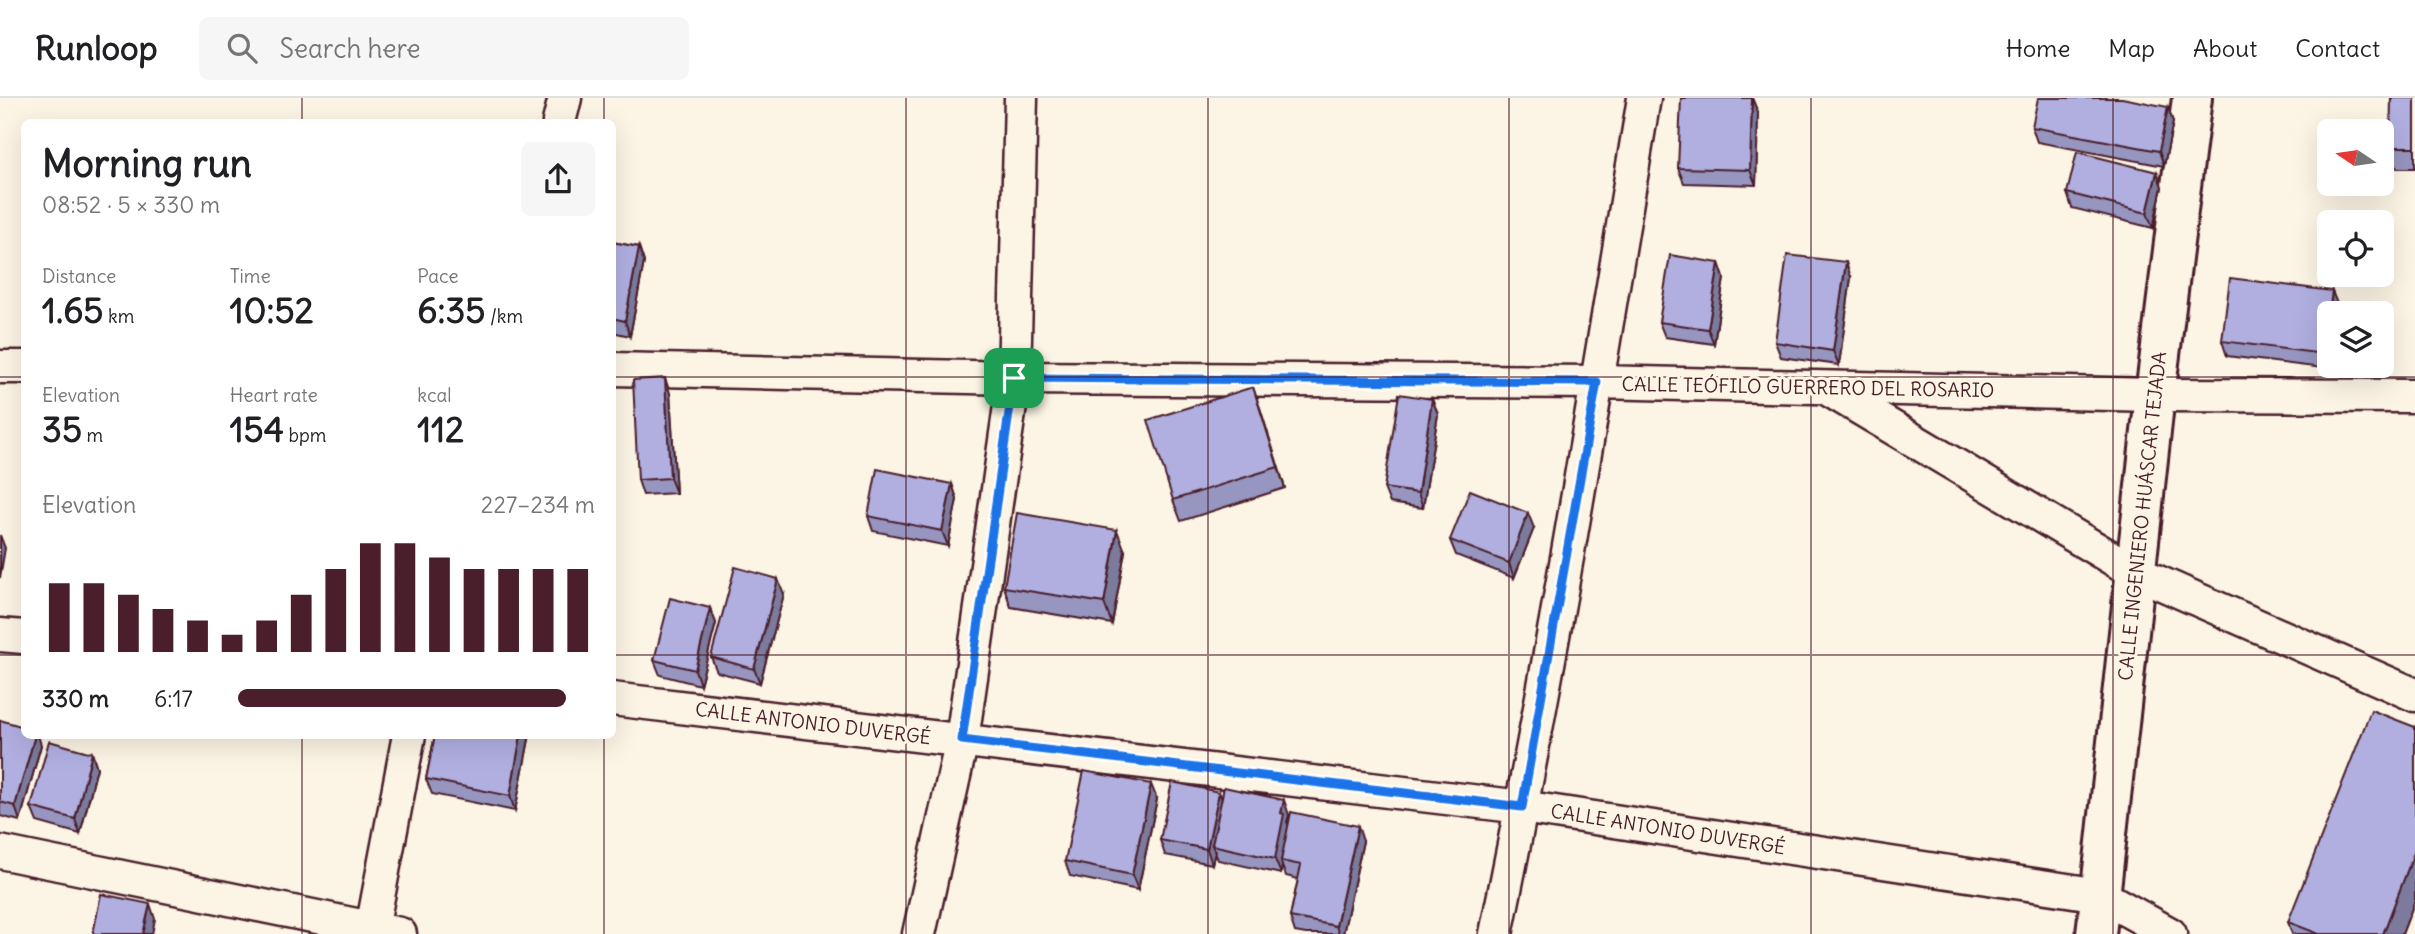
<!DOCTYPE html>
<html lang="en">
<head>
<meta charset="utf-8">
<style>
  body { margin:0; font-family:Delius,sans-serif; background:#f6f6f6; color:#202124; height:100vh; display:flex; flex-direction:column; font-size:26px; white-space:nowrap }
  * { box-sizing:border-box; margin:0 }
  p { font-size:23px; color:#757577 }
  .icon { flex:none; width:38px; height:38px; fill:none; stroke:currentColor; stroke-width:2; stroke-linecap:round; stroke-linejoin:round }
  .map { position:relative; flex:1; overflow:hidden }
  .side { position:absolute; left:21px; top:21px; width:595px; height:620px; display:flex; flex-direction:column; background:#fff; border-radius:10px; box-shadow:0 7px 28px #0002 }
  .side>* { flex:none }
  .needle { width:46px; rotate:283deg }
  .buttons { position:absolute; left:2317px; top:21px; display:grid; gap:14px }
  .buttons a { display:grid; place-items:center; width:77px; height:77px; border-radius:10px; background:#fff; box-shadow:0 7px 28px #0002; font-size:35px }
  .pin { position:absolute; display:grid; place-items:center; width:60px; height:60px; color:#fff; margin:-30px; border-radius:14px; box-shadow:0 4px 10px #0006 }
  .round { display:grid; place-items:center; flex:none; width:74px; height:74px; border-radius:10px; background:#f6f6f6 }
  .headline { display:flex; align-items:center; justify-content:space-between; height:119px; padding:0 21px }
  h1 { font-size:38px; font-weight:800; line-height:52px }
  .figures { display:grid; grid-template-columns:repeat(3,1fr); gap:10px; height:119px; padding:7px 21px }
  .figures div { display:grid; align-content:center }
  .figures b { font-size:35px; font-weight:800 }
  .figures small { font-size:19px; font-weight:400 }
  .figures p { font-size:19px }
  .chart { height:196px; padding:14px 21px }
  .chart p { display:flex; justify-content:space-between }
  .chart svg { width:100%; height:126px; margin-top:7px; stroke:#4a1f2b; stroke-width:6 }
  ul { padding:0 21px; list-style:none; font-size:23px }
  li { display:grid; grid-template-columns:112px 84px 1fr; align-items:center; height:52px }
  li i { height:18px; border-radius:9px; background:#4a1f2b }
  header { display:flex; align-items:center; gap:42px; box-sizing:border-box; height:98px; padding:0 35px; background:#fff; border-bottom:2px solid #e0e0e0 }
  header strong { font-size:33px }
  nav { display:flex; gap:38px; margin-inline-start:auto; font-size:24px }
  .search { width:490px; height:63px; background:#f6f6f6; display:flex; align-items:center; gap:18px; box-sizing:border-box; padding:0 24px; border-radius:10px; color:#757577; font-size:26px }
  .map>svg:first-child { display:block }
</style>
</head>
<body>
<header>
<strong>Runloop</strong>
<div class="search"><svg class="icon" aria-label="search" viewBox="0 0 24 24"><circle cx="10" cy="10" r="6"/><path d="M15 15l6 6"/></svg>Search here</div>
<nav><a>Home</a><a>Map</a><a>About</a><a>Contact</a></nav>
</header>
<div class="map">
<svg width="2415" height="836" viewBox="0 0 2415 836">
  <rect width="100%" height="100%" fill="#fcf5e5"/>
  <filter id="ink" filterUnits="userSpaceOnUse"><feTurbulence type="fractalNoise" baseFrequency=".0143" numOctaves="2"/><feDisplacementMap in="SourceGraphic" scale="14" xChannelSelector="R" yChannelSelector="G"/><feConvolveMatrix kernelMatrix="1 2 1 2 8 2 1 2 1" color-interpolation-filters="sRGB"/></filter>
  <g filter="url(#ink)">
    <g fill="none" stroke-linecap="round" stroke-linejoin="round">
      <g stroke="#4a1f2b" stroke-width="37">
        <path id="minor" d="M559,24L565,0
          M0,269H24
          M612,271L1014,280L1597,284L2155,297L2415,298
          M1826,290L2135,474L2415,597
          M0,537L24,539
          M612,601L1522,709L2100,797L2170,836
          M0,754L400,836
          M371,836L409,637
          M919,836L962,642L1014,280L1021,0
          M1496,836C1553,559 1598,279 1644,0"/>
      </g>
      <g stroke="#4a1f2b" stroke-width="44">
        <path id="secondary" d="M2096,836L2155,297L2192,0"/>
      </g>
      <use href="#minor" stroke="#fcf5e5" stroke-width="32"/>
      <use href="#secondary" stroke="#fcf5e5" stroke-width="38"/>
    </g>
    <path fill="#9796c1" stroke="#4a1f2b" stroke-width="2" d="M1752,0L1758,15L1756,87L1684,85L1678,70Z
      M2415,0V70H2397L2390,49Z
      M2168,9L2173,24L2164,68L2037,44L2032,29Z
      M2157,74L2162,89L2153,130L2072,110L2067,95Z
      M612,144L639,149L644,164L630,238L612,234Z
      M1719,165L1724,180L1714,246L1665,239L1659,224Z
      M1851,179L1839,267L1781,259L1775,244Z
      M2338,208L2330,271L2227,258L2222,243Z
      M670,295L676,395L643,397L638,382Z
      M1432,301L1438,316L1423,410L1390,405L1384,390Z
      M1260,310L1285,390L1181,423L1173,402Z
      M952,386L957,401L948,448L873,433L868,418Z
      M1534,430L1514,480L1456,457L1450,442Z
      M1125,453L1112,526L1011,509L1004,489Z
      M784,496L760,585L717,574L711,559Z
      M710,510L716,525L700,587L660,577L654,562Z
      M0,622L41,647L20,723L0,718Z
      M2415,629V802L2402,836H2292L2288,824Z
      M435,637H528L529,641L515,713L432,696L426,681Z
      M92,655L97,670L80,736L37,724L31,709Z
      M1219,694L1222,701L1289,717L1287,724L1289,727L1363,743L1343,836H1306L1295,834L1290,819L1298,781L1286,778L1282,768L1281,776L1218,762L1215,754L1212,766L1165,757L1160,742Z
      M1157,701L1138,792L1070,778L1065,763Z"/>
    <path fill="#7b7a9d" stroke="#4a1f2b" stroke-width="2" d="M1752,0L1758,15L1756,87L1750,72Z
      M2168,9L2173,24L2164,68L2159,53Z
      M2157,74L2162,89L2153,130L2147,115Z
      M639,149L644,164L630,238L625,223Z
      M1846,164L1851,179L1839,267L1833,253Z
      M1719,165L1724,180L1714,246L1708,231Z
      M2332,193L2338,208L2337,215H2329Z
      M2329,215L2330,268V271L2324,256Z
      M665,280L670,295L676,395L670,380Z
      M1253,289L1260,310L1285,390L1278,369Z
      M1432,301L1438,316L1423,410L1418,395Z
      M952,386L957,401L948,448L942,433Z
      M1528,415L1534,430L1514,480L1509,465Z
      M1117,432L1125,453L1112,526L1104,505Z
      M0,437L5,450L0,480Z
      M778,481L784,496L760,585L754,571Z
      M710,510L716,525L700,587L695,572Z
      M35,637H38L41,647L20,723L15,708Z
      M521,637H528L529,641L515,713L510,698Z
      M92,655L97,670L80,736L75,721Z
      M1151,686L1157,701L1138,792L1132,777Z
      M1219,694L1225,709L1212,747L1215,754L1212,766L1207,751Z
      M1284,702L1289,717L1287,724L1290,731L1281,763L1282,768L1281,776L1275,761L1281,715Z
      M1358,728L1363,743L1343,836H1339L1336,828Z
      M2415,752V802L2402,836H2383Z
      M150,806L155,821L152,836H143Z"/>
    <path fill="#b0afe0" stroke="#4a1f2b" stroke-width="2" d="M1681,0H1752L1750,72L1678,70Z
      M2038,0H2122L2168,9L2159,53L2032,29Z
      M2391,0H2415V49H2390Z
      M2077,54L2157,74L2147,115L2067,95Z
      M612,144L639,149L625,223L612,220Z
      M1670,157L1719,165L1708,231L1659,224Z
      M1787,157L1846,164L1833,253L1775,244Z
      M2230,180L2332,193L2324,256L2222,243Z
      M665,280L670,380L638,382L633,282Z
      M1253,289L1278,369L1173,402L1148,322Z
      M1399,296L1432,301L1418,395L1384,390Z
      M877,371L952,386L942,433L868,418Z
      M1470,392L1528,415L1509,465L1450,442Z
      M1017,415L1117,432L1104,505L1004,489Z
      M735,469L778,481L754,571L711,559Z
      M670,500L710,510L695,572L654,562Z
      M2371,612L2415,629V752L2383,836H2319L2288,824Z
      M0,622L24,629V637H35L15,708L0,704Z
      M435,637H521L510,698L426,681Z
      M49,643L92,655L75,721L31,709Z
      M1084,673L1151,686L1132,777L1065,763Z
      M1172,684L1219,694L1207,751L1160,742Z
      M1224,689L1284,702L1281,715L1284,716L1275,761L1212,747Z
      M1291,714L1358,728L1336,828L1290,819L1301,767L1281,763Z
      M101,796L150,806L143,836H93Z"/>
  </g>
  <g fill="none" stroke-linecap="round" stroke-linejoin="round" filter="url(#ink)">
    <g stroke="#fff" stroke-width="14">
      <path id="route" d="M1014,280L1597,284L1522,709L962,642Z"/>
    </g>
    <use href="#route" stroke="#1a73e8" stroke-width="9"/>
  </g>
  <path fill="none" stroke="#4a1f2b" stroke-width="2" stroke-opacity="0.55" d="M302,0V24M604,0V24M906,0V836M1208,0V836M1509,0V836M1811,0V836M2113,0V836M0,279H24M612,279H2415M0,557H24M612,557H2415M302,637V836M604,637V836"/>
  <g text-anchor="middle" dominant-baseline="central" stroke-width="6" stroke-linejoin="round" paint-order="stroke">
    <g font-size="19" fill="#4a1f2b" stroke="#fcf5e5">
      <text transform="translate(1808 289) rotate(1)">CALLE TEÓFILO GUERRERO DEL ROSARIO</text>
      <text transform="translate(2142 418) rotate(-84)">CALLE INGENIERO HUÁSCAR TEJADA</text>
      <text transform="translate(813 625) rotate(7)">CALLE ANTONIO DUVERGÉ</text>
      <text transform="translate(1668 731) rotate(9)">CALLE ANTONIO DUVERGÉ</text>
    </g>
  </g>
</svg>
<div class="buttons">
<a><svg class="needle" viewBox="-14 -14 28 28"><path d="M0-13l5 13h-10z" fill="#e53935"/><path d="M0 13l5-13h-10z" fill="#757577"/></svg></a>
<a><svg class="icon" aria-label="locate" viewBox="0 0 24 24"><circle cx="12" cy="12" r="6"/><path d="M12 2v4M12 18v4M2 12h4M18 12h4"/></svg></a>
<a><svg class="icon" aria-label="layers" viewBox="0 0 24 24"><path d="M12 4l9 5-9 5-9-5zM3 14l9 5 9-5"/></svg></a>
</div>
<div class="pin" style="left:1014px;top:280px;background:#1e9e55"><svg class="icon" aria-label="arrive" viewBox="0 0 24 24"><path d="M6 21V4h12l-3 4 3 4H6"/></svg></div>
<section class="side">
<div class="headline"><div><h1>Morning run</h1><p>08:52 · 5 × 330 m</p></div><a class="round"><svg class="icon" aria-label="share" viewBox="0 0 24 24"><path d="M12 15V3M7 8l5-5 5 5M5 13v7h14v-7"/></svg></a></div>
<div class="figures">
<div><p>Distance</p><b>1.65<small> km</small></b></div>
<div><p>Time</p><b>10:52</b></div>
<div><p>Pace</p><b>6:35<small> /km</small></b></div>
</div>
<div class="figures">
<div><p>Elevation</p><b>35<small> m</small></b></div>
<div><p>Heart rate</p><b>154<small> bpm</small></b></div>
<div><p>kcal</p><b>112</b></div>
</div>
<div class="chart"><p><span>Elevation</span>227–234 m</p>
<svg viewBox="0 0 160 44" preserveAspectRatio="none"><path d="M5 44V20M15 44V20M25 44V24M35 44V29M45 44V33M55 44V38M65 44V33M75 44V24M85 44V15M95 44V6M105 44V6M115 44V11M125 44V15M135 44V15M145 44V15M155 44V15"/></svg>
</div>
<ul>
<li><b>330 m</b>6:17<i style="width:92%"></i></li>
</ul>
</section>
</div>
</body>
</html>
